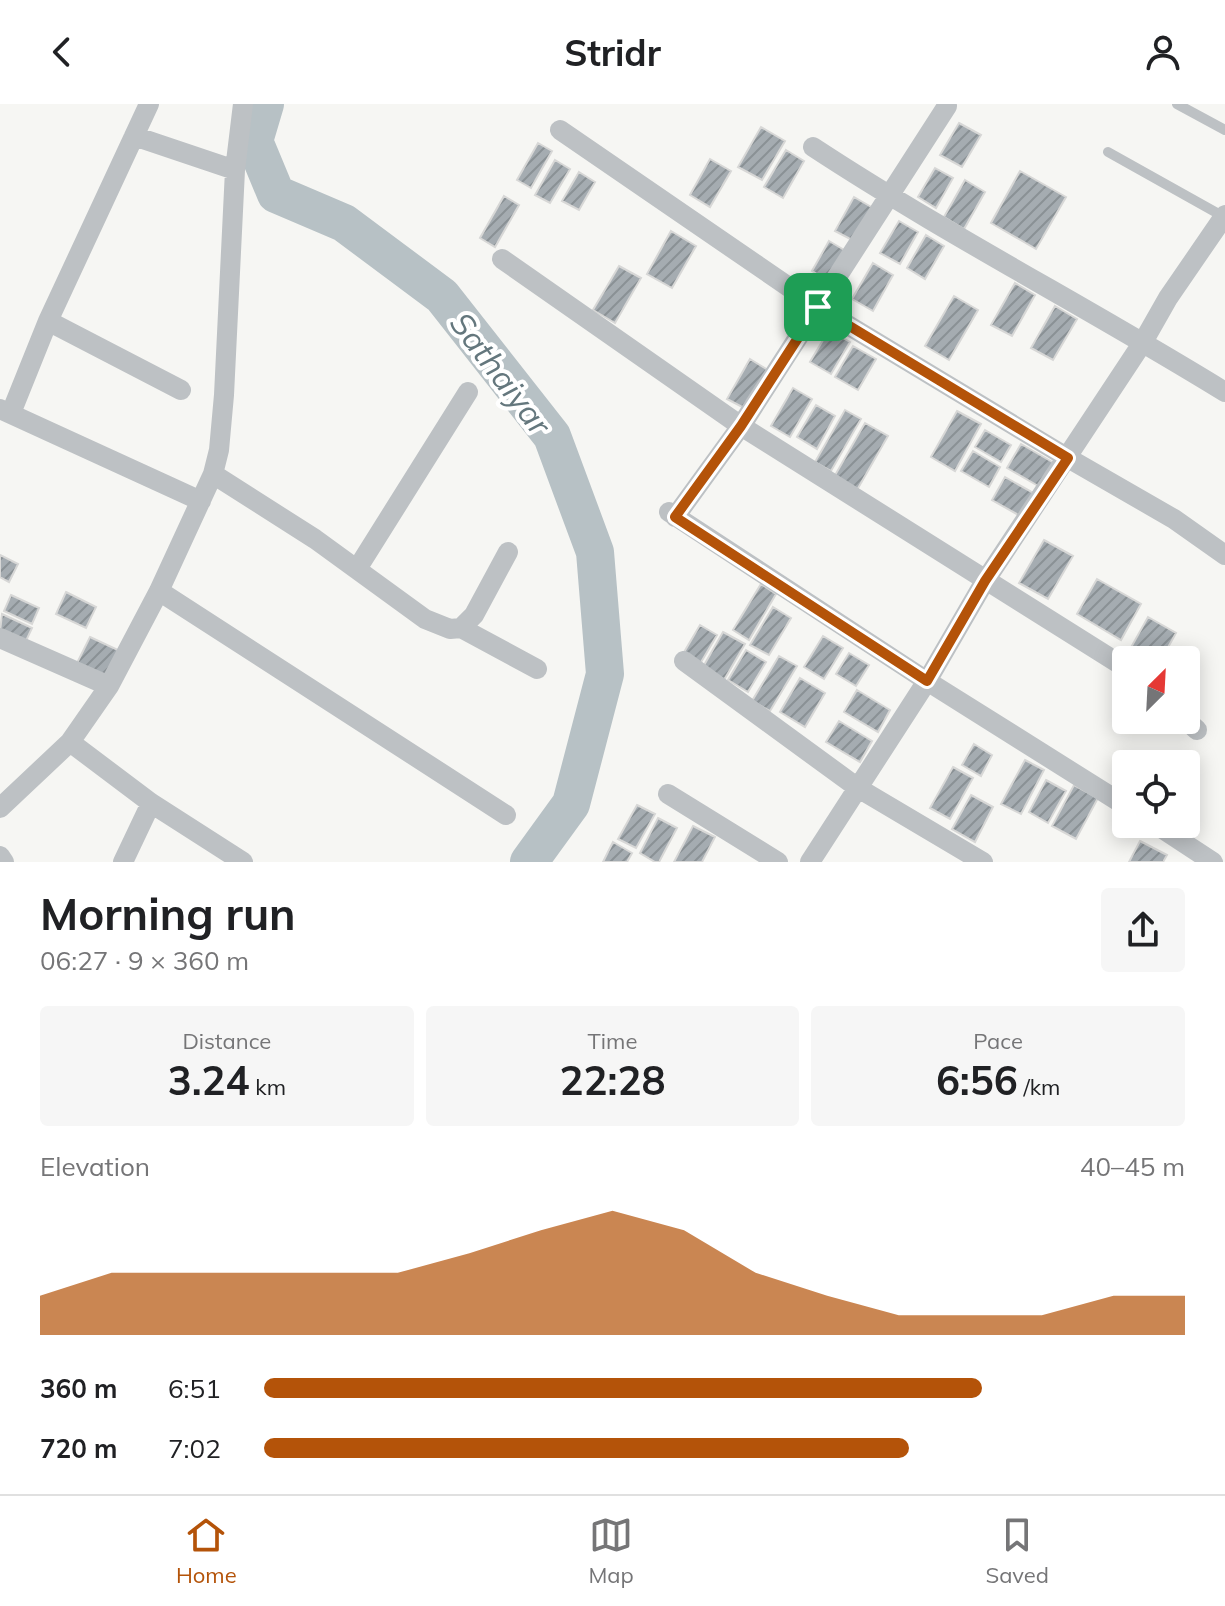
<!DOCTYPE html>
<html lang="en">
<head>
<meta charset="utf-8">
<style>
  body { margin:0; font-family:Mulish,sans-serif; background:#f6f6f6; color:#202124; height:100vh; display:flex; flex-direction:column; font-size:30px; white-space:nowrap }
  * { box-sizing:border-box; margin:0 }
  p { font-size:26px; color:#757577 }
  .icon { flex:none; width:44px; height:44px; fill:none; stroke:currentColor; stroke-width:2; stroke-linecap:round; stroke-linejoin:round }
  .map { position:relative; height:758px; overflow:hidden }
  .drawer { display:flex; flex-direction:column; background:#fff; flex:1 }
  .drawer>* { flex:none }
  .needle { width:52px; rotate:24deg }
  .fabs { position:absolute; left:1112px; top:542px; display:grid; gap:16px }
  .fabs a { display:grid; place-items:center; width:88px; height:88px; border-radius:8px; background:#fff; box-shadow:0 4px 20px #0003; font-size:40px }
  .pin { position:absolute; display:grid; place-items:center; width:68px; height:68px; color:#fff; margin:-34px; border-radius:16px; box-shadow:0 4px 12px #0006 }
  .round { display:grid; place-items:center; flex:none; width:84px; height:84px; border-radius:8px; background:#f6f6f6 }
  .head { display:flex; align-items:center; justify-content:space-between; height:136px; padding:0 40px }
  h1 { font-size:44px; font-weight:700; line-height:60px }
  .metrics { display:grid; grid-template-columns:repeat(3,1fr); gap:12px; height:136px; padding:8px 40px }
  .metrics div { display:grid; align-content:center; border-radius:8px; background:#f6f6f6; text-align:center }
  .metrics b { font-size:40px; font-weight:700 }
  .metrics small { font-size:22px; font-weight:400 }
  .metrics p { font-size:22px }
  .chart { height:224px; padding:16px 40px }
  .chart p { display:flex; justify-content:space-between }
  .chart svg { width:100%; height:144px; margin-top:8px; fill:#b45309; opacity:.7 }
  ul { padding:0 40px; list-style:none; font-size:26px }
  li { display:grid; grid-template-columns:128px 96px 1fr; align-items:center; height:60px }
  li i { height:20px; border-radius:10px; background:#b45309 }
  header { display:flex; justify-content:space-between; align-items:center; height:104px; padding:0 40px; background:#fff; font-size:36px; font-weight:700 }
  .dock { display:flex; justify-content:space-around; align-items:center; height:112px; border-top:2px solid #e0e0e0; background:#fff; font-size:22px; color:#757577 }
  .dock a { display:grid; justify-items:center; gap:4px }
  .dock .current { color:#b45309 }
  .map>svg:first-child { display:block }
</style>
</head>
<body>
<header><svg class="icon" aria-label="back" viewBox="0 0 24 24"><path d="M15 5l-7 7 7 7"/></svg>Stridr<svg class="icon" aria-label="person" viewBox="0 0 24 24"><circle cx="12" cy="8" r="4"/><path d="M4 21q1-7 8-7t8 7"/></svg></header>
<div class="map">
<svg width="1225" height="758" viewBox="0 0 1225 758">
  <defs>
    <pattern id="building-hatch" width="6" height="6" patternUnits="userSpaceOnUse" patternTransform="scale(2)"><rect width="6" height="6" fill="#a5acb1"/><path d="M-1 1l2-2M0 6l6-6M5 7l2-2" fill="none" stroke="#8a9195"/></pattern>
  </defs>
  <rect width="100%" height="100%" fill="#f6f6f3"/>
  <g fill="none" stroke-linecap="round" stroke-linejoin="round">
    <path stroke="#b7c1c5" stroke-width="38" d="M265,0L254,37L276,90L344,119L442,192L552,332L595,448L605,570L571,700L529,758"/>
  </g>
  <path fill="url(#building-hatch)" stroke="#d7d7d6" stroke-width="2" d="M959,19L981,31L962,63L940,51Z
    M761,23L785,37L762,76L738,63Z
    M538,39L552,47L531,84L517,76Z
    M786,46L804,57L783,94L764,83Z
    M710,55L731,67L710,103L690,91Z
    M555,56L570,65L550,99L535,91Z
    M935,64L953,74L936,104L918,93Z
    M1020,67L1066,93L1036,145L991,119Z
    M579,68L595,78L579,106L562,97Z
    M965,76L985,88L964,125L944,113Z
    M504,92L519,101L495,143L480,134Z
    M854,93L873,104L854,137L835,127Z
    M899,117L918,128L900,160L880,149Z
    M671,127L696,142L672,184L647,170Z
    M926,131L944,142L925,175L907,164Z
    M829,137L846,147L829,177L812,167Z
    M873,159L893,171L873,207L852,195Z
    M619,162L641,174L615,219L593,206Z
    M1015,179L1035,191L1012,232L991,221Z
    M954,192L978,206L949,256L925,242Z
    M1055,202L1077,215L1053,256L1031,244Z
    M829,226L850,238L831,270L810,258Z
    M853,242L876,255L858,286L835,273Z
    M750,255L768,266L746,305L727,295Z
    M793,284L812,295L790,333L771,322Z
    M816,301L835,312L817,345L797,333Z
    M845,306L861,315L831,367L815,358Z
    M957,307L981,320L955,367L931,353Z
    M865,319L888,332L857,386L834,373Z
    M985,326L1011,341L1001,358L975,343Z
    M1021,340L1054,359L1040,383L1007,364Z
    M973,347L1000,363L989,383L961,367Z
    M1005,373L1035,390L1022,413L992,396Z
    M1044,436L1073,452L1048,495L1019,479Z
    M0,451L18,460L9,478L0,473Z
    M1097,475L1141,500L1121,536L1077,510Z
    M761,480L776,490L749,536L733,526Z
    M66,488L96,503L86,524L56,510Z
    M11,491L39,504L32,520L4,507Z
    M773,503L791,514L769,551L750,541Z
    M2,510L32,524L25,539L0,528Z
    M1148,513L1176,529L1161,556H1145L1129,547Z
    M700,521L717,531L700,560L683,550Z
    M723,528L745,540L724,576L703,563Z
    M823,532L843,544L824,575L804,563Z
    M90,533L120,547L106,578L75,563Z
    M746,546L766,558L748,588L728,576Z
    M849,549L869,561L856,582L836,570Z
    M779,552L797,562L770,607L752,597Z
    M800,574L825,589L805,623L780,608Z
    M857,586L890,606L878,628L844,608Z
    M839,617L872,637L860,658L826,638Z
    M974,640L992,651L981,672L962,661Z
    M1025,656L1044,666L1021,710L1001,700Z
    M953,663L973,674L950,715L930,704Z
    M1046,676L1066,687L1048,719L1029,708Z
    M1074,681L1098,694L1076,735L1052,722Z
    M971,691L993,703L975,738L952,725Z
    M637,701L655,710L636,744L618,735Z
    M658,714L677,724L659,758H655L640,749Z
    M693,722L715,733L702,758H674Z
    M1140,737L1167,751L1163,758H1129Z
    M613,738L632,749L627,758H603Z"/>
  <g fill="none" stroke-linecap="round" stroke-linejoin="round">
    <path stroke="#bdc1c4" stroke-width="10" d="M1177,0L1225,26
      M1108,48L1224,113"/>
    <path stroke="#bdc1c4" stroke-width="20" d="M560,26L818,203L1068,354L1174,415L1225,451
      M134,32L235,66
      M813,43C947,131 1089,204 1225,288
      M502,155L741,322L1126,564
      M48,217L181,286
      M0,305L201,397
      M11,309L48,217L149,0
      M213,370L315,435L425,515L450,525L461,524L474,511L508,448
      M669,408L927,577L1126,702
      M675,413L741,322L947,2
      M357,465L468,288
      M159,487L506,711
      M461,524L537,565
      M0,534L109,582
      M684,557L858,684L983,758
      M1186,616L1197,626
      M70,638L151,699L243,758
      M668,690L778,758
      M0,704L70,638L109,582L159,487L213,370L219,346L224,291L235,66L243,0
      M1155,720L1213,758
      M0,752L4,758
      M123,758L151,699
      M810,758L927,577L985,477L1143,238L1168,194L1225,111"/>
  </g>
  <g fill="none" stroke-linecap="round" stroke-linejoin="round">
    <g stroke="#fff" stroke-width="16">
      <path id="route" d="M818,203L1068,354L985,477L927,577L675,413L741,322Z"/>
    </g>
    <use href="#route" stroke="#b45309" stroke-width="10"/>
  </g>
  <g text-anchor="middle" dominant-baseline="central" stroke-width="8" stroke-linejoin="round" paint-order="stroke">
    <g font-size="32" font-style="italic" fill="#64777d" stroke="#fff">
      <text transform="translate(501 269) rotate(53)">Sathaiyar</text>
    </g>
  </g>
</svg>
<div class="fabs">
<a><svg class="needle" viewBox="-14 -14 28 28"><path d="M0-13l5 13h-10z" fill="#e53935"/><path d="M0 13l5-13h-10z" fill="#757577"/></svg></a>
<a><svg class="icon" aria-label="locate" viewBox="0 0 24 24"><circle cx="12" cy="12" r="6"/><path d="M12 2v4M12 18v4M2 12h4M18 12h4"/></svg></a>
</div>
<div class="pin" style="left:818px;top:203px;background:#1e9e55"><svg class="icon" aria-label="arrive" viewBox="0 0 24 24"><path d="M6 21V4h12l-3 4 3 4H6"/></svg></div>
</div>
<section class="drawer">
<div class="head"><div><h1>Morning run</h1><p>06:27 · 9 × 360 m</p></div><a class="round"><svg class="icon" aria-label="share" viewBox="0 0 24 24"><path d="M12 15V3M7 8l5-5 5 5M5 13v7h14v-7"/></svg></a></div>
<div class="metrics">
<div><p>Distance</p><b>3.24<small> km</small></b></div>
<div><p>Time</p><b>22:28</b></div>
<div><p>Pace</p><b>6:56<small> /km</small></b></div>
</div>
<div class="chart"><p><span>Elevation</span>40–45 m</p>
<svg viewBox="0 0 160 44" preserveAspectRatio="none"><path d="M0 44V32L10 25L20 25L30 25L40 25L50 25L60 19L70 12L80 6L90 12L100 25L110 32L120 38L130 38L140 38L150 32L160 32V44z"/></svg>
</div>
<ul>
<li><b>360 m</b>6:51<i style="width:78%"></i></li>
<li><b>720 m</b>7:02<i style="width:70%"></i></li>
</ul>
</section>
<nav class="dock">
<a class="current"><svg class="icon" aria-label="home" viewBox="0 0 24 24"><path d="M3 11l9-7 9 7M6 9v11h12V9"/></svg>Home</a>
<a><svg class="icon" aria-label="map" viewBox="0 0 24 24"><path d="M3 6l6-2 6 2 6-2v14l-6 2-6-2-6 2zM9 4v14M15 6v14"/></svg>Map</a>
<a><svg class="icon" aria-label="saved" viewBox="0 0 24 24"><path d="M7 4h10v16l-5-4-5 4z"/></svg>Saved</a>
</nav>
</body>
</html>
